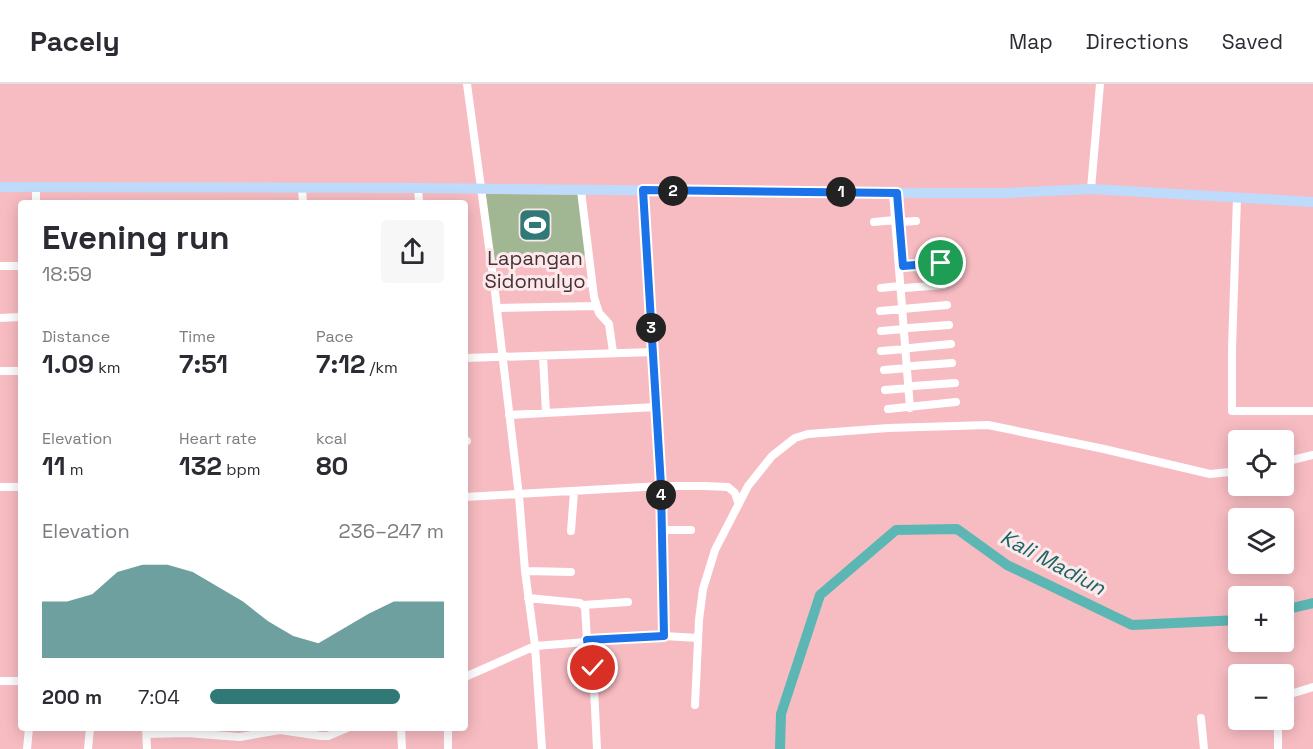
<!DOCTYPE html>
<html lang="en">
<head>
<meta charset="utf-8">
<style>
  body { margin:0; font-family:"Space Grotesk",sans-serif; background:#f7f7f7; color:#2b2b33; height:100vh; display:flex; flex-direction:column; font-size:22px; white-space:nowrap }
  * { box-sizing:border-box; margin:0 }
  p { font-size:20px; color:#7c7c81 }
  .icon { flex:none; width:33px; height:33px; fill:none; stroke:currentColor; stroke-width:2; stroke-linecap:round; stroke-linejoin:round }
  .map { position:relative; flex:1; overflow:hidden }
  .side { position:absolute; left:18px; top:116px; width:450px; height:531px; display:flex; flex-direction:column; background:#fff; border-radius:6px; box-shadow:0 3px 15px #0003 }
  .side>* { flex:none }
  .tools { position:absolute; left:1228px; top:346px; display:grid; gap:12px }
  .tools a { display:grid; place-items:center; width:66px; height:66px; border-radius:6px; background:#fff; box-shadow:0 3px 15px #0003; font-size:30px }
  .pin { position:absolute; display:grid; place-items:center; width:51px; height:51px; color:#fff; margin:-26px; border:3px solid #fff; border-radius:50%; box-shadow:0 2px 6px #0007 }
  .km { position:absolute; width:30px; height:30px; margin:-15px; border-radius:50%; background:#222; color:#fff; font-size:16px; line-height:30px; text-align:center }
  .round { display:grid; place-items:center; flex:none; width:63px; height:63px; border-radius:6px; background:#f7f7f7 }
  .overview { display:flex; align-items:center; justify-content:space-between; height:102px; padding:0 24px }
  h1 { font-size:33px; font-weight:600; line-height:45px }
  .stats { display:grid; grid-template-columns:repeat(3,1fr); gap:9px; height:102px; padding:6px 24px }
  .stats div { display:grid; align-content:center }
  .stats b { font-size:26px; font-weight:600 }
  .stats small { font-size:16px; font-weight:400 }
  .stats p { font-size:16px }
  .chart { height:168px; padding:12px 24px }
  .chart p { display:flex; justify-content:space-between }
  .chart svg { width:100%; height:108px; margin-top:6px; fill:#307976; opacity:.7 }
  ul { padding:0 24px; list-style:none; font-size:20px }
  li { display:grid; grid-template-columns:96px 72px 1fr; align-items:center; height:45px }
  li i { height:15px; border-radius:8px; background:#307976 }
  header { display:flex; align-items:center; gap:36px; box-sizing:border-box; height:84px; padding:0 30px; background:#fff; border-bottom:2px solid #e1e1e2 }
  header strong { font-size:28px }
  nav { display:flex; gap:33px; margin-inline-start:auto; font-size:21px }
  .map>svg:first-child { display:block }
</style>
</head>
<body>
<header>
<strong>Pacely</strong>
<nav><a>Map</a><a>Directions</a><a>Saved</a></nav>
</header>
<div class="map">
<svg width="1313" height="665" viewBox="0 0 1313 665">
  <rect width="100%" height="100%" fill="#f7bcc2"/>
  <path fill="#a1b692" d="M483,110L580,111L588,171H584V175L571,174L570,177L492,178Z"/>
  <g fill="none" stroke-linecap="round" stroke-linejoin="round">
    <path stroke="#5cb7b4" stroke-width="10" d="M1284,526L1313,519
      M780,665L781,630L820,511L896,446L957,445L1007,481L1132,541L1239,536"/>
    <path stroke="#fff" stroke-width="8" d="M467,0L494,200L519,412L525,487L535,562L542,665
      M36,104V118
      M418,104L419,118
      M302,105L303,118
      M1091,105L1100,0
      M643,106L661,402L664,552
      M581,107L594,213L599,229L609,240L613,268
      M893,109L910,324
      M1237,113L1232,265V327H1313
      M874,138L895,136
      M900,138L916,137
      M0,182H21
      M903,182L941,179
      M494,200L592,199
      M881,204L900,202
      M905,204L943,201
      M497,224L596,222
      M880,227L947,221
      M0,234L21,233
      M908,244L949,241
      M881,247L904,245
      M910,264L951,260
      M881,267L905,265
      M543,272L546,329
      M465,274L653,268
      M912,282L952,279
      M884,286L907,284
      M0,287H21
      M913,302L955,299
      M885,306L909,304
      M888,325L956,318
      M509,331L656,323
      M465,357H467
      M1284,378L1313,371
      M0,403H21
      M465,413L661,402H705L728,403L735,409L738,418
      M663,446H691
      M571,447L574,408
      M525,487L571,488
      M528,514L580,519L585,523L587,556L593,584L597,665
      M583,521L628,518
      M465,593L535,562L664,552L698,554
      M0,597H21
      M1284,612L1313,603
      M695,621L699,536L703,505L715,466L748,402L772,372L795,354L808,350L888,344L988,341L1104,365L1210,390L1239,387
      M1201,634L1204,665
      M1278,636V665
      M146,644L147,665
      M401,644L402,665
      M448,644V665
      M147,650L186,649L240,653L280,646L321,652H328L347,644
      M27,665L29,644
      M88,665L90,644"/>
    <path stroke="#bedbfb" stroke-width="10" d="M0,103L418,104L924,109H1008L1091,105L1313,118"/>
  </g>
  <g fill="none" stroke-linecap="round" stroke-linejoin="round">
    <g stroke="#fff" stroke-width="12">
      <path id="route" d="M593,584L587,556L664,552L661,402L643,106L897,109L903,182L941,179"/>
    </g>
    <use href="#route" stroke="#1a73e8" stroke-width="8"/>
  </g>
  <defs>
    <g id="stadium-square" transform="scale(1.725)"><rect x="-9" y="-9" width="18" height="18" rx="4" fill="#307976" stroke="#fce9eb"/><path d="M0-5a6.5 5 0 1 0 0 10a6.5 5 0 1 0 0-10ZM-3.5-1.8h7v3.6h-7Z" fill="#fff"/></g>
  </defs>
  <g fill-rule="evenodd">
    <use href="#stadium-square" x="535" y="141"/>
  </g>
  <g text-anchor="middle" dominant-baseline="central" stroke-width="6" stroke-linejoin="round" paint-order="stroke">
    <g font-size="20" fill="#483033" stroke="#fce9eb">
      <text x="535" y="174">Lapangan<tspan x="535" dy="23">Sidomulyo</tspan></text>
    </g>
    <g font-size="21" font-style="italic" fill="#196462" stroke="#fce9eb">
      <text transform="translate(1053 478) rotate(28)">Kali Madiun</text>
    </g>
  </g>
</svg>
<div class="tools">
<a><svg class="icon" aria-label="locate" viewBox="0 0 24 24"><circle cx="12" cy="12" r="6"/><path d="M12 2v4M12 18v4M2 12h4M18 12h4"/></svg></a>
<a><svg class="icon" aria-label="layers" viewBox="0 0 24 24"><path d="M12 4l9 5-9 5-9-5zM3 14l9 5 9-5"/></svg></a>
<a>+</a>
<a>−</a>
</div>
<div class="pin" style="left:941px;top:179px;background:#1e9e55"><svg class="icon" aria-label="arrive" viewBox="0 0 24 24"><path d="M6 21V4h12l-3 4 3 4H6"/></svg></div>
<div class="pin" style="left:593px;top:584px;background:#d93025"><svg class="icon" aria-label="check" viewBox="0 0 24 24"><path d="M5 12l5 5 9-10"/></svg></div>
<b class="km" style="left:841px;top:108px">1</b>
<b class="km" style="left:673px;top:107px">2</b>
<b class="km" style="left:651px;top:244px">3</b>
<b class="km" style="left:661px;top:411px">4</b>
<section class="side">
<div class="overview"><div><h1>Evening run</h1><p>18:59</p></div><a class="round"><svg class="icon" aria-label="share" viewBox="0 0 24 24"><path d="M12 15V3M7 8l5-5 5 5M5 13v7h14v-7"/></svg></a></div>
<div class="stats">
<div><p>Distance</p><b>1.09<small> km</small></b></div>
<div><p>Time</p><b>7:51</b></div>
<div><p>Pace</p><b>7:12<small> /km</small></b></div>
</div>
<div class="stats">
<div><p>Elevation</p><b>11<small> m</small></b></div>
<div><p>Heart rate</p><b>132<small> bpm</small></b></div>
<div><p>kcal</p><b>80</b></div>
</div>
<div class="chart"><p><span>Elevation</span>236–247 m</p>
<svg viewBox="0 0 160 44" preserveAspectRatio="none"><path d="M0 44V21L10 21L20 18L30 9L40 6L50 6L60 9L70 15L80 21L90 29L100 35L110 38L120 32L130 26L140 21L150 21L160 21V44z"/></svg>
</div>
<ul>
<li><b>200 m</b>7:04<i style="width:81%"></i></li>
</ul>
</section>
</div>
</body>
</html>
